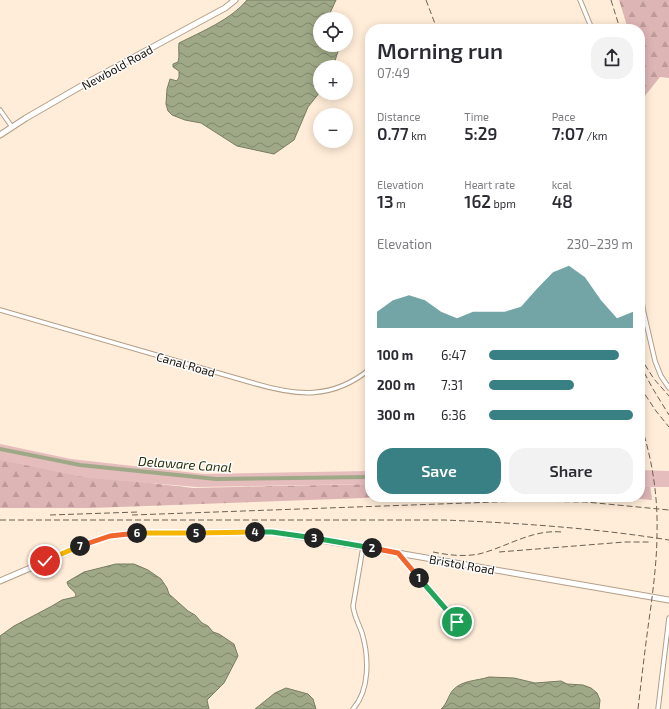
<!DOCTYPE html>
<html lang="en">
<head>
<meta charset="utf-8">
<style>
  body { margin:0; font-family:"Exo 2",sans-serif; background:#f2f2f3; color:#2b2b33; height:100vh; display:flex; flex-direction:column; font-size:15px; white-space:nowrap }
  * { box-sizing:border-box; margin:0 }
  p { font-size:13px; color:#7c7c81 }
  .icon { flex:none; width:22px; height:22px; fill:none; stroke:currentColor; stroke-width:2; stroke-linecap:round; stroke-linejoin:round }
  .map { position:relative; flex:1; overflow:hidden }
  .side { position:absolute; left:365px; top:24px; width:280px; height:478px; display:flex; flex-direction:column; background:#fff; border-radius:16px; box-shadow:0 2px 10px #0003 }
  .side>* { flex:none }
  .tools { position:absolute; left:313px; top:12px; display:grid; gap:8px }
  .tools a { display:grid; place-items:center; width:40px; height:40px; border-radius:50%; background:#fff; box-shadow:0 2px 10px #0003; font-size:20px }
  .pin { position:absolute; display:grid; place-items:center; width:34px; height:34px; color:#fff; margin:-17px; border:2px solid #fff; border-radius:50%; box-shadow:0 1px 4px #0007 }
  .km { position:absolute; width:20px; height:20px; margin:-10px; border-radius:50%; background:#222; color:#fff; font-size:11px; line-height:20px; text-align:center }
  .round { display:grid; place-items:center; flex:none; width:42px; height:42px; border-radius:16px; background:#f2f2f3 }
  .summary { display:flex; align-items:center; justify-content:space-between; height:68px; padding:0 12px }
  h1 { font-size:22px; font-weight:600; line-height:30px }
  .stats { display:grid; grid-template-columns:repeat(3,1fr); gap:6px; height:68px; padding:4px 12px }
  .stats div { display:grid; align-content:center }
  .stats b { font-size:17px; font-weight:600 }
  .stats small { font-size:11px; font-weight:400 }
  .stats p { font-size:11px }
  .chart { height:112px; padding:8px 12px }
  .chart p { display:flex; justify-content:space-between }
  .chart svg { width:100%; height:72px; margin-top:4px; fill:#388083; opacity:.7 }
  .cta { display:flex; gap:8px; margin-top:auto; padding:8px 12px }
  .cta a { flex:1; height:46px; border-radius:16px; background:#388083; color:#fff; font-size:16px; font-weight:600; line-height:46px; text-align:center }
  .cta a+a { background:#f2f2f3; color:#2b2b33 }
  ul { padding:0 12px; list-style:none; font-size:13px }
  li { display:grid; grid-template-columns:64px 48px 1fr; align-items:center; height:30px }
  li i { height:10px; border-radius:5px; background:#388083 }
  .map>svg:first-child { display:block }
</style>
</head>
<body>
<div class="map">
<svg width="669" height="709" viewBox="0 0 669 709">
  <defs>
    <pattern id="forest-firs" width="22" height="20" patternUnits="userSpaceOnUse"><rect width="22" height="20" fill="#deb5b5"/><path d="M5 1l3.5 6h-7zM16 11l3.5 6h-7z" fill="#be9b9a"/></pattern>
    <pattern id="water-waves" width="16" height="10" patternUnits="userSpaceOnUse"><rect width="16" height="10" fill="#9fa987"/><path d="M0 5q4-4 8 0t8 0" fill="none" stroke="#81886d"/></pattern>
  </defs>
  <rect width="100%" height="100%" fill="#ffedd9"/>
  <path fill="url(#forest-firs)" d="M619,0H669V78L660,77L640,102V29H628Z
    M0,456L90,476L193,488L370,484V497H392L91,508H0Z
    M640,484H650L652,500L618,497H640Z"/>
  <path fill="#e6bdbd" d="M0,444L71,459L204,474L370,471V484L197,487L88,478L0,460Z
    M640,470L669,471V487H640Z"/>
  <path fill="url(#water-waves)" stroke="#777c62" d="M247,0H336L330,13L333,19H320V45H340L333,67H320V92L308,107L294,140L274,154L237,146L201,123L185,120L172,115L168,111L166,104L167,89L170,79L177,81L179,77V71L173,67V64L178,62C180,56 178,50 179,43C201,32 232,19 247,0Z
    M116,564H134L148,570L161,579L167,588L169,594L188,611L195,615L202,623L208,626L213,632L219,634L234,644L238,656L224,683L207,700L209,709H0V636L14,626L52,606L62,600L75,597L76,595C75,590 68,589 67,582L84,572Z
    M489,677L514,678L535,683L561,681L567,684L583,685L591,688L597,693L600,700L599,709H441C447,704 448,696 453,690C462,680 477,681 489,677Z
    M286,688L308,694L313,699L316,709H255L275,693Z"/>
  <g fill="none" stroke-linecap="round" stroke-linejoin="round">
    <path stroke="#9fa987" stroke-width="4" d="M0,449L80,465L216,479L370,477"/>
    <g stroke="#b49e87" stroke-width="5.5">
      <path id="street" d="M580,0L592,29
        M0,110L12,127
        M640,235L642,243L641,292L643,309L655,361L661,376L669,388
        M0,310L253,383C297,396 332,400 370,369
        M398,554L457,622
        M353,709C370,690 369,657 362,633C359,624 354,616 353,606L363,547
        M658,709L669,618"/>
    </g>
    <g stroke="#b49e87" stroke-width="7">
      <path id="secondary" d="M0,135L26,118L90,81L225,8L235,0
        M0,581L91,542L110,536L134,533L272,532L363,547L669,600"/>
    </g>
    <use href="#street" stroke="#fff" stroke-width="3.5"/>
    <use href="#secondary" stroke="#fff" stroke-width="5"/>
    <path stroke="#6b6053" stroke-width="1" stroke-dasharray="6 3" stroke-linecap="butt" d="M426,0L437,29
      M611,0L620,29
      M640,357L654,379L669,396
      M640,365L653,389L669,415
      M640,387L656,411L669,427
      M50,515L138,512
      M132,515L523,501L586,502L669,510
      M0,520H444C519,523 594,528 669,540
      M433,552C448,555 463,557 479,554C507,547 532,529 562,532
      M499,552L625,542H650
      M638,709C642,675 646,640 651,606C654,582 657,557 657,533C658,495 652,458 640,422"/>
  </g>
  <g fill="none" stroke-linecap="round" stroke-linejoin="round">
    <g stroke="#fff" stroke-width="8">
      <path id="split-1" d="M419,578L457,622"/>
    </g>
    <g stroke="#fff" stroke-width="8">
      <path id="split-2" d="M372,548L398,553L419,578"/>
    </g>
    <g stroke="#fff" stroke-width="8">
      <path id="split-3" d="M314,538L372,548"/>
    </g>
    <g stroke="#fff" stroke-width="8">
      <path id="split-4" d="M255,532H272L314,538"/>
    </g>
    <g stroke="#fff" stroke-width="8">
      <path id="split-5" d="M196,533L255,532"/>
    </g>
    <g stroke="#fff" stroke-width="8">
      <path id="split-6" d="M137,533H196"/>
    </g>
    <g stroke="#fff" stroke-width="8">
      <path id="split-7" d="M80,546L110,536L137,533"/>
    </g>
    <g stroke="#fff" stroke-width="8">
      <path id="split-8" d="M45,561L80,546"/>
    </g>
    <use href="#split-1" stroke="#22a559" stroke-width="5"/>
    <use href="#split-2" stroke="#f0652b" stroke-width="5"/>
    <use href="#split-3" stroke="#22a559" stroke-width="5"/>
    <use href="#split-4" stroke="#22a559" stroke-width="5"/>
    <use href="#split-5" stroke="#f5b400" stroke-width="5"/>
    <use href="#split-6" stroke="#f5b400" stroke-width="5"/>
    <use href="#split-7" stroke="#f0652b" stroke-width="5"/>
    <use href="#split-8" stroke="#f5b400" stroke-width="5"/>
  </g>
  <g text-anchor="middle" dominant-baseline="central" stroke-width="3" stroke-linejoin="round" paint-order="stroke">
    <g font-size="12" fill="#1a130a" stroke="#fdfdfd">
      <text transform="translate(117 67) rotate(-29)">Newbold Road</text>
      <text transform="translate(186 364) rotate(16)">Canal Road</text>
      <text transform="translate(462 564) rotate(10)">Bristol Road</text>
    </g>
    <g font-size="13" font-style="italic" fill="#283107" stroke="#fdfdfd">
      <text transform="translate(185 464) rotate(4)">Delaware Canal</text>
    </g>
  </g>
</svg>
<div class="tools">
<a><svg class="icon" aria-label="locate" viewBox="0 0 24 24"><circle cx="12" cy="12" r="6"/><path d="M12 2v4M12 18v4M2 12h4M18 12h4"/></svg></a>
<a>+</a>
<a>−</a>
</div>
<div class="pin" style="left:457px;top:622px;background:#1e9e55"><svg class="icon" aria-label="arrive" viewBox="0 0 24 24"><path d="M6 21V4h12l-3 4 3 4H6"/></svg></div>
<div class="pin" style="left:45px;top:561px;background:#d93025"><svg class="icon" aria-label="check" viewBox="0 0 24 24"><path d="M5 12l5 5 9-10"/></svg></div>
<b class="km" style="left:419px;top:578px">1</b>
<b class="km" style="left:372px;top:548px">2</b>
<b class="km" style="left:314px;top:538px">3</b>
<b class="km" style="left:255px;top:532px">4</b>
<b class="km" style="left:196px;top:533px">5</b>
<b class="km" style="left:137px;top:533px">6</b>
<b class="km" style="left:80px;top:546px">7</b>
<section class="side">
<div class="summary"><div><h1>Morning run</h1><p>07:49</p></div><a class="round"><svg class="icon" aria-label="share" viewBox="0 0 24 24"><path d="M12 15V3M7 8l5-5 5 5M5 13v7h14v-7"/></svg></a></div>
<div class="stats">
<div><p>Distance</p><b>0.77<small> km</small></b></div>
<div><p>Time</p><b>5:29</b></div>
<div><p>Pace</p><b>7:07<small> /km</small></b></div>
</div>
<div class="stats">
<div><p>Elevation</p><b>13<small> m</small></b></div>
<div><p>Heart rate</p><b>162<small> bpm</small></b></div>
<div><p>kcal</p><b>48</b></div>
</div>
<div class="chart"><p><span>Elevation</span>230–239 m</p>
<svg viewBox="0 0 160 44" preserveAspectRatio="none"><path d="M0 44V34L10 27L20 24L30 27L40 34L50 38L60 34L70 34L80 34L90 31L100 20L110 10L120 6L130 13L140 27L150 38L160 34V44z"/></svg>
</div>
<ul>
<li><b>100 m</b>6:47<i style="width:90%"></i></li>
<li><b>200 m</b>7:31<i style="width:59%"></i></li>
<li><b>300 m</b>6:36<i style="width:100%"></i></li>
</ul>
<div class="cta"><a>Save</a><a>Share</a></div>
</section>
</div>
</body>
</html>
